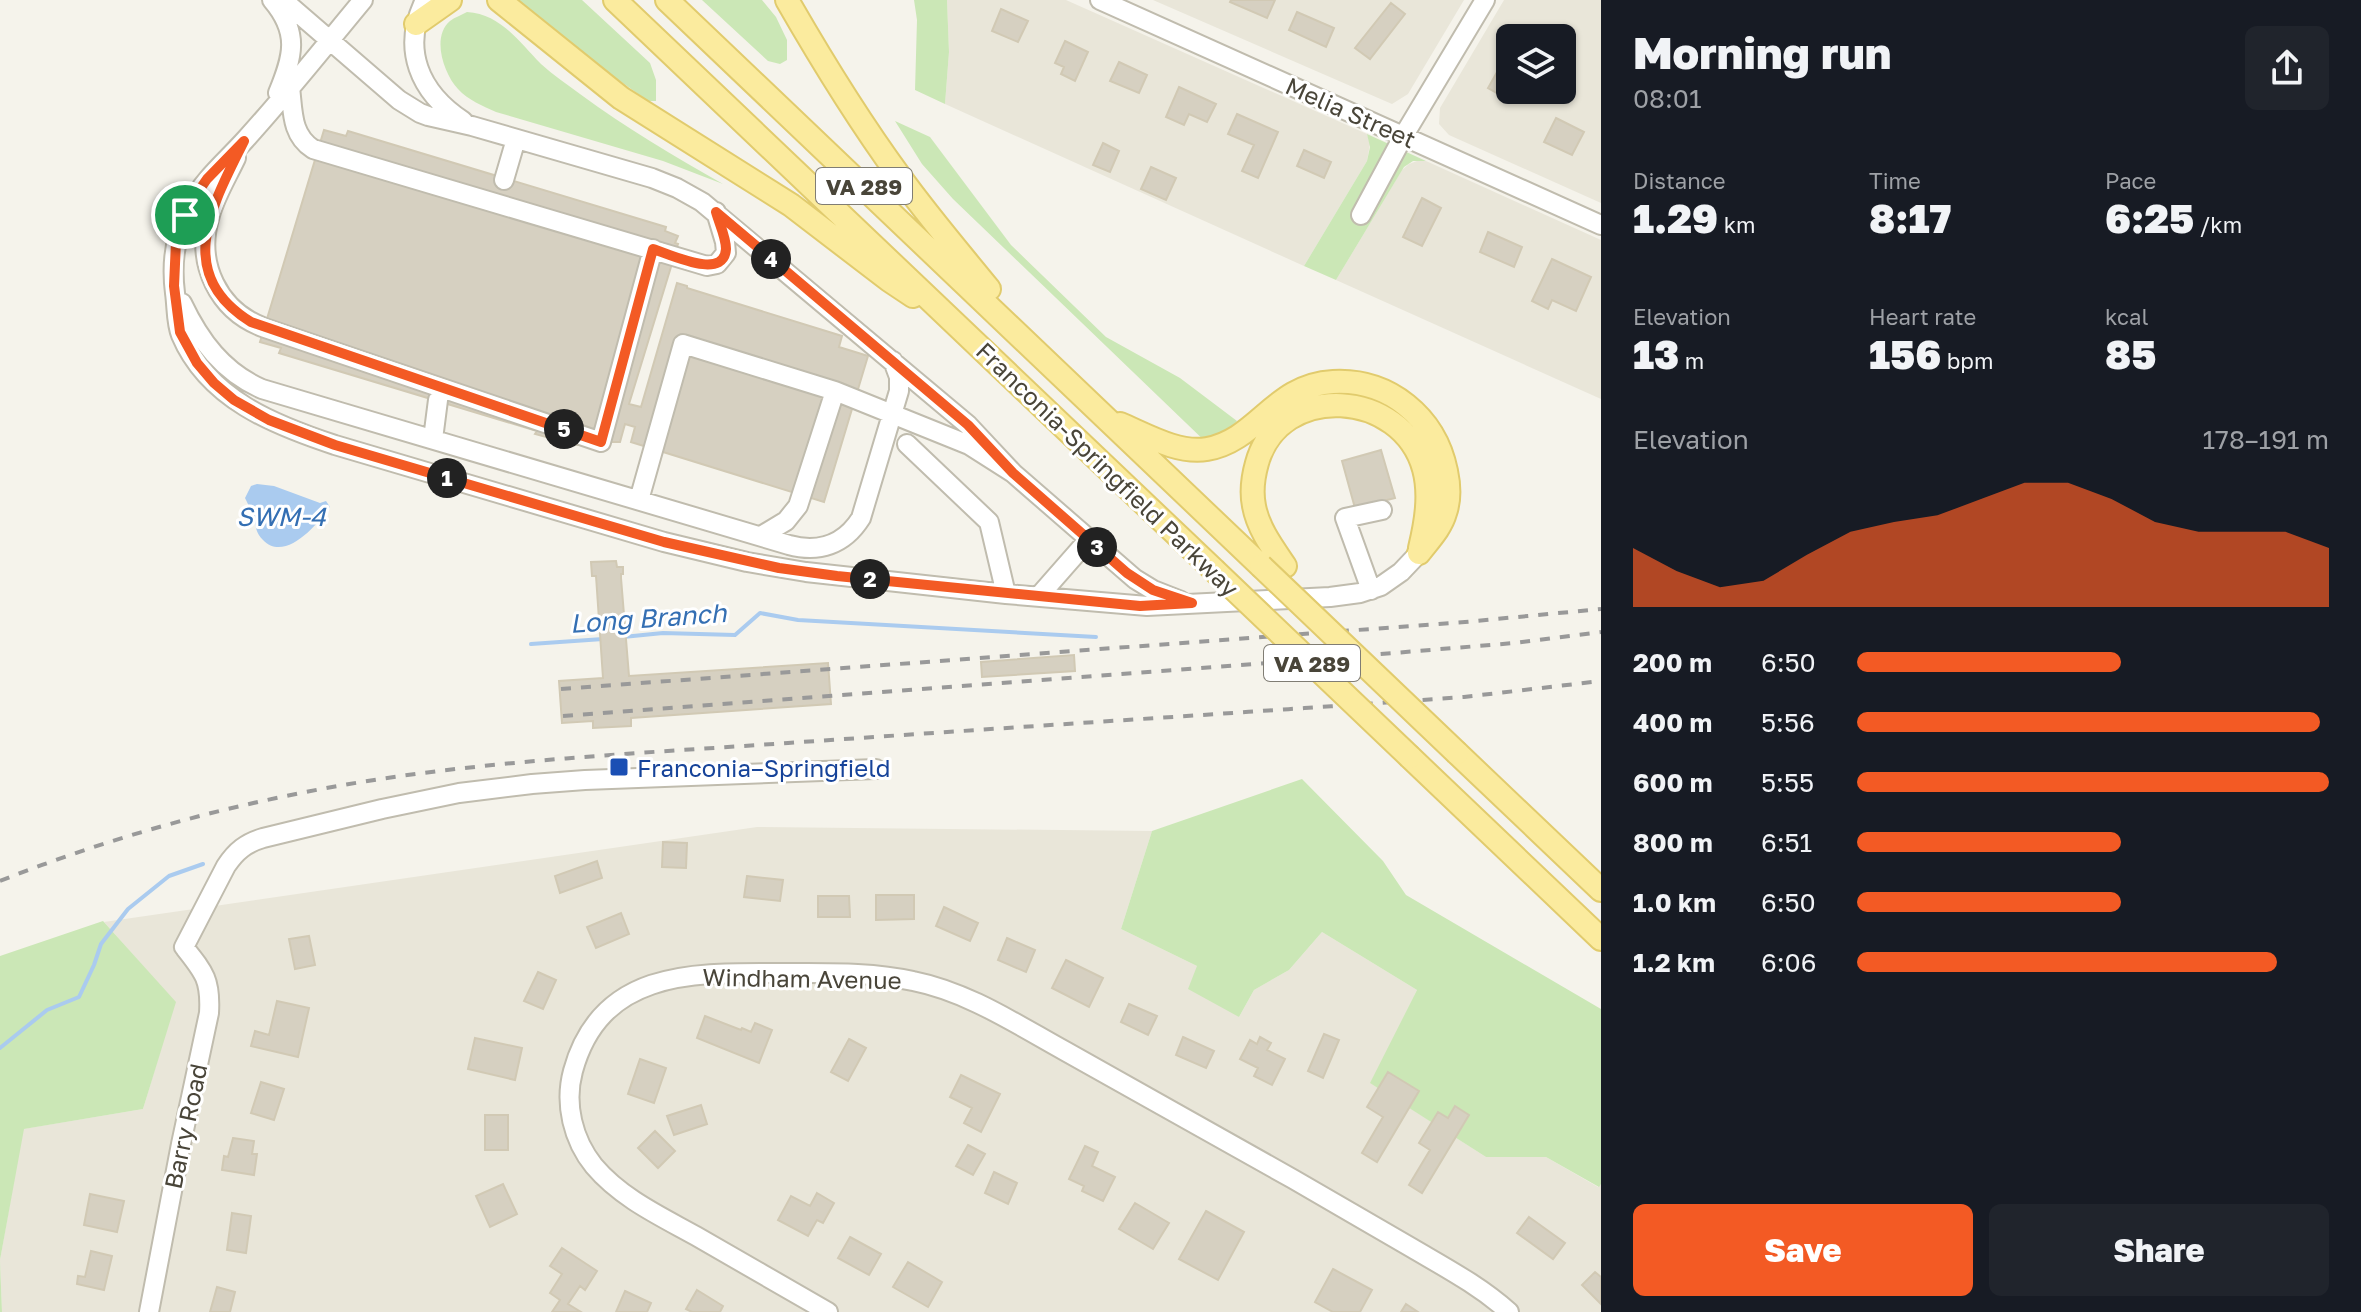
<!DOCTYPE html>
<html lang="en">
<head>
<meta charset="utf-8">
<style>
  body { margin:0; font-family:"Golos Text",sans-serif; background:#20242c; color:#f1f3f6; height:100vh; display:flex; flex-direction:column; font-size:30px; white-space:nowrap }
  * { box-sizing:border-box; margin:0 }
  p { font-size:26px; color:#9ea1a6 }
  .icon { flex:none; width:44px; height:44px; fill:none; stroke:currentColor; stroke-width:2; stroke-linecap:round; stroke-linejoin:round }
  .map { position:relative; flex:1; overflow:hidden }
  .panel { display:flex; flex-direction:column; background:#171b24; width:760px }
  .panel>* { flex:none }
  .tools { position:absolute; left:1496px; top:24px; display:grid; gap:16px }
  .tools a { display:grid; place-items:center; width:80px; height:80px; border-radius:12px; background:#171b24; box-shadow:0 2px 6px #0004; font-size:40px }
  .pin { position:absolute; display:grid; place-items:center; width:68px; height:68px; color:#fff; margin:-34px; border:4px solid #fff; border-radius:50%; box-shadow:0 2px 8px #0007 }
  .km { position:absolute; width:40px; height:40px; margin:-20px; border-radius:50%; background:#222; color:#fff; font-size:22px; line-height:40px; text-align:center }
  .round { display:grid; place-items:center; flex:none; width:84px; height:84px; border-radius:12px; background:#20242c }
  .overview { display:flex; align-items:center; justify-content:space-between; height:136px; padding:0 32px }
  h1 { font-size:44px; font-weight:800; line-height:60px }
  .stats { display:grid; grid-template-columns:repeat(3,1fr); gap:12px; height:136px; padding:8px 32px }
  .stats div { display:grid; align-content:center }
  .stats b { font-size:40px; font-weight:800 }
  .stats small { font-size:22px; font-weight:400 }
  .stats p { font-size:22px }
  .chart { height:224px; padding:16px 32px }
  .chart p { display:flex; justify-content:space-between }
  .chart svg { width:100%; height:144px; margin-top:8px; fill:#f35a24; opacity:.7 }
  .cta { display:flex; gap:16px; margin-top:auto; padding:16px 32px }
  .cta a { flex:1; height:92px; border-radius:12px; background:#f35a24; color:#fff; font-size:32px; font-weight:800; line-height:92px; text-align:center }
  .cta a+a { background:#20242c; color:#f1f3f6 }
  ul { padding:0 32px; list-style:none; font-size:26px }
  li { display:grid; grid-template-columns:128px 96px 1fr; align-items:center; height:60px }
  li i { height:20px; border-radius:10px; background:#f35a24 }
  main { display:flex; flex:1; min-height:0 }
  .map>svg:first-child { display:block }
</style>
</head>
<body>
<main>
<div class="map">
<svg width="1601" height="1312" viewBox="0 0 1601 1312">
  <rect width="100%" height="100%" fill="#f5f3eb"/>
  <path fill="#e9e6d9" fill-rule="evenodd" d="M947,0H1066L1367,134L1370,144L1367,161L1304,266L945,104L949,52Z
    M1153,0H1464L1408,94L1392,104Z
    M1504,0H1601V203L1449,135L1439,124L1440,108ZM1510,38H1562V90H1510Z
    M1417,161H1426L1601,240V399L1336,280L1402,170L1409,164Z
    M757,827L1152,831L1121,929L1197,966L1239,1017L1254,990L1289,970L1322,932L1417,990L1371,1083L1486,1157H1546L1598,1187L1601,1184V1312H2L0,1260L23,1129L143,1109L175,1002L104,922Z"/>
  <path fill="#cbe7b6" d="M518,0H582L650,63L656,80V101H648L556,35Z
    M702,0H762L776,17L787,40V60L780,64L768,61Z
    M914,0H947L949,52L945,104L915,90L917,20Z
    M467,12C501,14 519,42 541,64C553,75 567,84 580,94C626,128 674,156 723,184L663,161L496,112C483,106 468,100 458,89C444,74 431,37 450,21C455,17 462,15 467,12Z
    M895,121L930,137L1011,245L1106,337L1180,378L1237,421L1212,448L953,199L922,164Z
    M1367,134L1426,161H1413L1404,167L1336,280L1304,266L1367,161L1370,147Z
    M1302,779L1383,861L1406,895L1601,1009V1184L1599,1187L1546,1157H1486L1370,1083L1417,990L1322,932L1289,970L1254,990L1239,1017L1188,989L1197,966L1121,929L1152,831Z
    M103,921L176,1002L143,1109L24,1129L0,1260L2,1312H0V956Z"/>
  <path fill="#aacbef" d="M257,484L274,486L320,503L326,501L330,507C318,524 285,563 263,540C255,532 256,525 253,516C251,510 248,504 245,498L251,486Z"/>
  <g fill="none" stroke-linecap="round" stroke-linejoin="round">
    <path stroke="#aacbef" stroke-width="4" d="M623,637L663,633L735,635L760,613L798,620L1096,637
      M531,644L603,639
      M0,1048L47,1010L79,997L94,965L101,944L128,909L169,876L203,864"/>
  </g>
  <path fill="#d6d0c1" stroke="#d1c9b4" stroke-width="2" d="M1231,0H1275L1267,18L1230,2Z
    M1391,3L1405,14L1370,59L1355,48Z
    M1001,9L1028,21L1018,42L992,31Z
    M1297,12L1334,28L1326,47L1289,30Z
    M1065,41L1088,52L1075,81L1061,74L1064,67L1055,63Z
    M1510,49V90H1518L1511,101L1488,88Z
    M1119,62L1147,75L1139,93L1110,81Z
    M1179,87L1216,104L1207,122L1189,114L1184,125L1166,117Z
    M1237,114L1278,132L1258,178L1242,171L1254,145L1228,134Z
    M1556,118L1584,132L1572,155L1544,142Z
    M324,130L346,136L348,131L666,227L665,231L678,236L675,243L678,244L629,404L641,407L677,283L687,286V288L842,336L839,347L868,356L824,502L631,442L635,427L625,424L620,442H601L575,445L535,434L537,431L279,353L281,348L260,342Z
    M1103,143L1119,151L1110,172L1093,165Z
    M1304,150L1331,162L1324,178L1297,166Z
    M1151,167L1176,178L1166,200L1141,189Z
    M1422,198L1441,208L1422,246L1403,237Z
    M1488,232L1522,247L1514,267L1480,252Z
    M1552,259L1591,277L1576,311L1552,300L1548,309L1532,301Z
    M1381,450L1395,498L1355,508L1342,461Z
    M616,561L617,567H623V574H621V578L629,676L828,663L831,704L631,718V726L593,728V721L562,723L559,681L603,678L596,576H592L591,562Z
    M1074,655L1075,671L982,677L981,662Z
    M663,842L687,843L686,868L662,867Z
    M597,861L602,878L560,893L555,876Z
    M747,876L783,880L780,901L744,897Z
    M876,895H914V919L876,920Z
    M818,896H849L850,917H818Z
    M944,907L978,923L970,941L936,926Z
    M621,913L629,934L596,948L587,927Z
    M309,936L315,965L295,969L289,939Z
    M1007,938L1035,950L1026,972L998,960Z
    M1066,960L1103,978L1089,1007L1052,988Z
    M538,972L556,980L543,1009L524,1001Z
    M277,1001L309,1008L298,1057L251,1046L255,1031L269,1035Z
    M1129,1004L1157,1016L1148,1035L1121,1022Z
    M705,1016L741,1030L742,1028L751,1032L755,1023L772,1030L759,1063L697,1038Z
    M1324,1034L1339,1040L1323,1078L1308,1071Z
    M1183,1037L1214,1051L1206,1068L1176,1055Z
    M1260,1037L1271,1043L1267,1050L1285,1059L1272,1085L1254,1076L1258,1068L1240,1059L1250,1040L1257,1044Z
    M475,1038L522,1048L515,1080L468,1069Z
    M849,1039L866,1048L848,1081L831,1072Z
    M640,1059L666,1068L654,1103L628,1094Z
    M1388,1072L1419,1091L1377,1162L1362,1153L1383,1117L1367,1107Z
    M961,1075L1000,1094L981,1132L964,1123L972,1108L950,1097Z
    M261,1082L284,1089L274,1120L251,1113Z
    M701,1105L707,1124L674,1135L667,1116Z
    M1455,1106L1469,1115L1422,1193L1409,1185L1430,1150L1419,1143L1438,1112L1448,1118Z
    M485,1115H508V1150H485Z
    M655,1131L675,1151L658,1168L638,1148Z
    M233,1138L254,1141L252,1154H257L254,1175L222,1170L224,1156L228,1157Z
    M968,1145L985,1154L973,1175L956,1166Z
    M1085,1146L1098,1152L1092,1166L1115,1177L1103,1201L1082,1191L1084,1186L1069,1179Z
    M994,1172L1017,1183L1008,1204L985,1193Z
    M503,1184L517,1214L490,1227L476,1196Z
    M817,1193L834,1203L823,1223L817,1220L808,1236L778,1220L791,1196L810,1206Z
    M90,1194L124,1201L117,1232L84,1225Z
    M1135,1203L1169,1223L1153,1249L1119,1229Z
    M1206,1211L1244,1232L1218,1280L1179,1259Z
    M232,1213L251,1216L246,1253L227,1250Z
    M1529,1217L1565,1243L1553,1259L1517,1233Z
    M850,1237L881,1254L869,1275L838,1258Z
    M562,1248L597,1271L585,1290L580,1286L568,1304L581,1312H552L560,1300L550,1293L562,1274L550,1266Z
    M91,1251L112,1256L104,1290L77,1284L78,1276L85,1277Z
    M908,1262L942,1282L928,1307L893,1287Z
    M1333,1269L1372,1290L1360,1312H1333L1315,1302Z
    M1595,1272L1601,1277V1304L1582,1285Z
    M217,1287L235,1292L230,1312H210Z
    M697,1290L723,1306L720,1312H692L686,1309Z
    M625,1291L651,1303L647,1312H616Z
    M1406,1304L1418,1312H1401Z"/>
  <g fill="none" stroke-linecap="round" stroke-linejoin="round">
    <g stroke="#c0bcae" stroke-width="22">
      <path id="minor" d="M272,0C300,33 293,56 278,93
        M283,0L399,100L420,113L428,116L472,126L652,178L677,188L702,202L968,425L1013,473
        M363,0C324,47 286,95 245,140C226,161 204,179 190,205C175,233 171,262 175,293C177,307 176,323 181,335C208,399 274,425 335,445L664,542L747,562L806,572L1006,594L1147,606L1330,597L1360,593L1381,586L1401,572L1419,553
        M425,0C401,49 419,92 463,121
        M1100,0L1601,225
        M290,87C293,111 291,135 313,149L707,266L717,264L726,253L725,242L716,212
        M236,158C227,177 216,195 210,215C195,263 218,311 265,328L601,442L653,249
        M504,180L516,139
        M1361,215L1404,135L1485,0
        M182,303C200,341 223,372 262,389L789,545C819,553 844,545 861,518L899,391V377L893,361
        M433,439L438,400
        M907,444L989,522L1006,594
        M639,500L683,344L835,391L969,445L1013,473L1135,579L1153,590L1181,601
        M761,536L786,521L798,506L835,391
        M1371,590L1345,518L1382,510
        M1039,596L1089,539
        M149,1312L181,1144L209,1013C211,980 204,972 184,947L226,866C236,851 246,843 263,838L382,809L459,793L532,784L585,780L876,769
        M828,1312C784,1287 740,1261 696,1236C660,1216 621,1198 594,1166C573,1140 564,1104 573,1071C602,965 702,973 790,973C831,973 873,972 913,981C968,992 1016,1024 1065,1051C1141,1093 1217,1136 1293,1179C1333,1202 1372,1225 1412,1248C1446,1268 1480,1286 1509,1312"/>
    </g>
    <g stroke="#e1cb6d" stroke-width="26">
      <path id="major" d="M499,0L621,98L791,205L889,280L913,296
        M615,0L1214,570
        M667,0L1261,566
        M787,0C822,61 859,121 900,177C928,216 959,252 989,289
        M416,24L450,0
        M1120,424C1146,435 1178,454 1207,449C1258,440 1274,385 1333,382C1389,379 1435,417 1446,471C1449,485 1450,499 1445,513C1441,528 1428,541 1419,553
        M1285,566C1272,547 1258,528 1254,506C1251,491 1253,477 1257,463C1280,381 1402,389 1424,469C1431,495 1426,523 1420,548
        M1457,753L1601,890
        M1410,757L1601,939"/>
    </g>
    <use href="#minor" stroke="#fff" stroke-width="18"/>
    <use href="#major" stroke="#fbeb9e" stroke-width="22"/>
    <path stroke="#999" stroke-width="4" stroke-dasharray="10 10" stroke-linecap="butt" d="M561,689L1465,622L1601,609
      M563,716L1321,659L1514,643L1601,632
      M0,881C141,825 290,789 439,771C555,757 672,751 788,743C1014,727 1239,713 1464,697L1601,681"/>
    <g stroke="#e1cb6d" stroke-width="26" stroke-linecap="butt">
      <path id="major-bridge" d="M1261,566L1457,753
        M1214,570L1410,757"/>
    </g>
    <use href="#major-bridge" stroke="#fbeb9e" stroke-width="22"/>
  </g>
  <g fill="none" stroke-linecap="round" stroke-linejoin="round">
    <g stroke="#fff" stroke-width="16">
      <path id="route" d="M244,141C213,204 172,273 251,322L601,442L653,249C670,254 724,281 726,249C726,237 719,223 716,212L968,425L1013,473L1127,573L1153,590L1192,603L1140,606L837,576L779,568L664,542L335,445L269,420L234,400L214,383L197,363L180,332L174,286L176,242L189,205L207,179Z"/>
    </g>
    <use href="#route" stroke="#f35a24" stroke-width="10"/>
  </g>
  <rect fill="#1a4fb4" stroke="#fff" stroke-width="3" x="609" y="757" width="20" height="20" rx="4"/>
  <g text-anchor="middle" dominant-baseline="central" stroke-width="6" stroke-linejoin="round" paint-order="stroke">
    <g fill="#fff" stroke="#807d74" stroke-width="2">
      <rect x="816" y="168" width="96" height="36" rx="6"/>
      <rect x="1264" y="645" width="96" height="36" rx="6"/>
    </g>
    <g font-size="22" font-weight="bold" fill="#494539">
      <text x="864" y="186">VA 289</text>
      <text x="1312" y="663">VA 289</text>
    </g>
    <g font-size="24" fill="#494539" stroke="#fff">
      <text transform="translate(1351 112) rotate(24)">Melia Street</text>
      <text transform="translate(1108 469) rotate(44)">Franconia-Springfield Parkway</text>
      <text transform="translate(802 978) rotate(1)">Windham Avenue</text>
      <text transform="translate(185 1126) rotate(-78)">Barry Road</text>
    </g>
    <g font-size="24" fill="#164399" stroke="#fff" text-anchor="start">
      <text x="637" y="767">Franconia–Springfield</text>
    </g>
    <g font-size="26" font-style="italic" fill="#346fb3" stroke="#fff">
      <text x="281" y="516">SWM-4</text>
      <text transform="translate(648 618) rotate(-4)">Long Branch</text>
    </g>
  </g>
</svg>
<div class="tools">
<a><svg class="icon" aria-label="layers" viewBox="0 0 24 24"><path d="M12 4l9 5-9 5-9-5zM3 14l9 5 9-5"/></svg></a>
</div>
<div class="pin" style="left:185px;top:215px;background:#1e9e55"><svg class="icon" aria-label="arrive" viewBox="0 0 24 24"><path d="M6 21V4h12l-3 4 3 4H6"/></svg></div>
<b class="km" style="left:447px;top:478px">1</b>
<b class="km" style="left:870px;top:579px">2</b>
<b class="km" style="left:1097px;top:547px">3</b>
<b class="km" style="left:771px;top:259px">4</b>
<b class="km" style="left:564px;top:429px">5</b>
</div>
<section class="panel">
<div class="overview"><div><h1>Morning run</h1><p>08:01</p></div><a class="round"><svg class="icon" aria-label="share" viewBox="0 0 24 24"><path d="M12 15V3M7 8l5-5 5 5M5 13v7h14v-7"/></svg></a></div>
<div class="stats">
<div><p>Distance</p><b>1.29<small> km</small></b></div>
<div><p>Time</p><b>8:17</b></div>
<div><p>Pace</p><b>6:25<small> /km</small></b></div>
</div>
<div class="stats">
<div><p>Elevation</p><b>13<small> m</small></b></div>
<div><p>Heart rate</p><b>156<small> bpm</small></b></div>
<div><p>kcal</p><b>85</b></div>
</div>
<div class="chart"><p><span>Elevation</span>178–191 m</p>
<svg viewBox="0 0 160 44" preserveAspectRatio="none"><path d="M0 44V26L10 33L20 38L30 36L40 28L50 21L60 18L70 16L80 11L90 6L100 6L110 11L120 18L130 21L140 21L150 21L160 26V44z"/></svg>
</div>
<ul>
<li><b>200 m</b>6:50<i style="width:56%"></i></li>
<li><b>400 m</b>5:56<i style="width:98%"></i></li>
<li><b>600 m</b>5:55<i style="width:100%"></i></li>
<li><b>800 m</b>6:51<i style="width:56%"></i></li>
<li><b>1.0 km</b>6:50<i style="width:56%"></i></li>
<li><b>1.2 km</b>6:06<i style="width:89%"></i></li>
</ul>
<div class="cta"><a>Save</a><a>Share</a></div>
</section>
</main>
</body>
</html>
